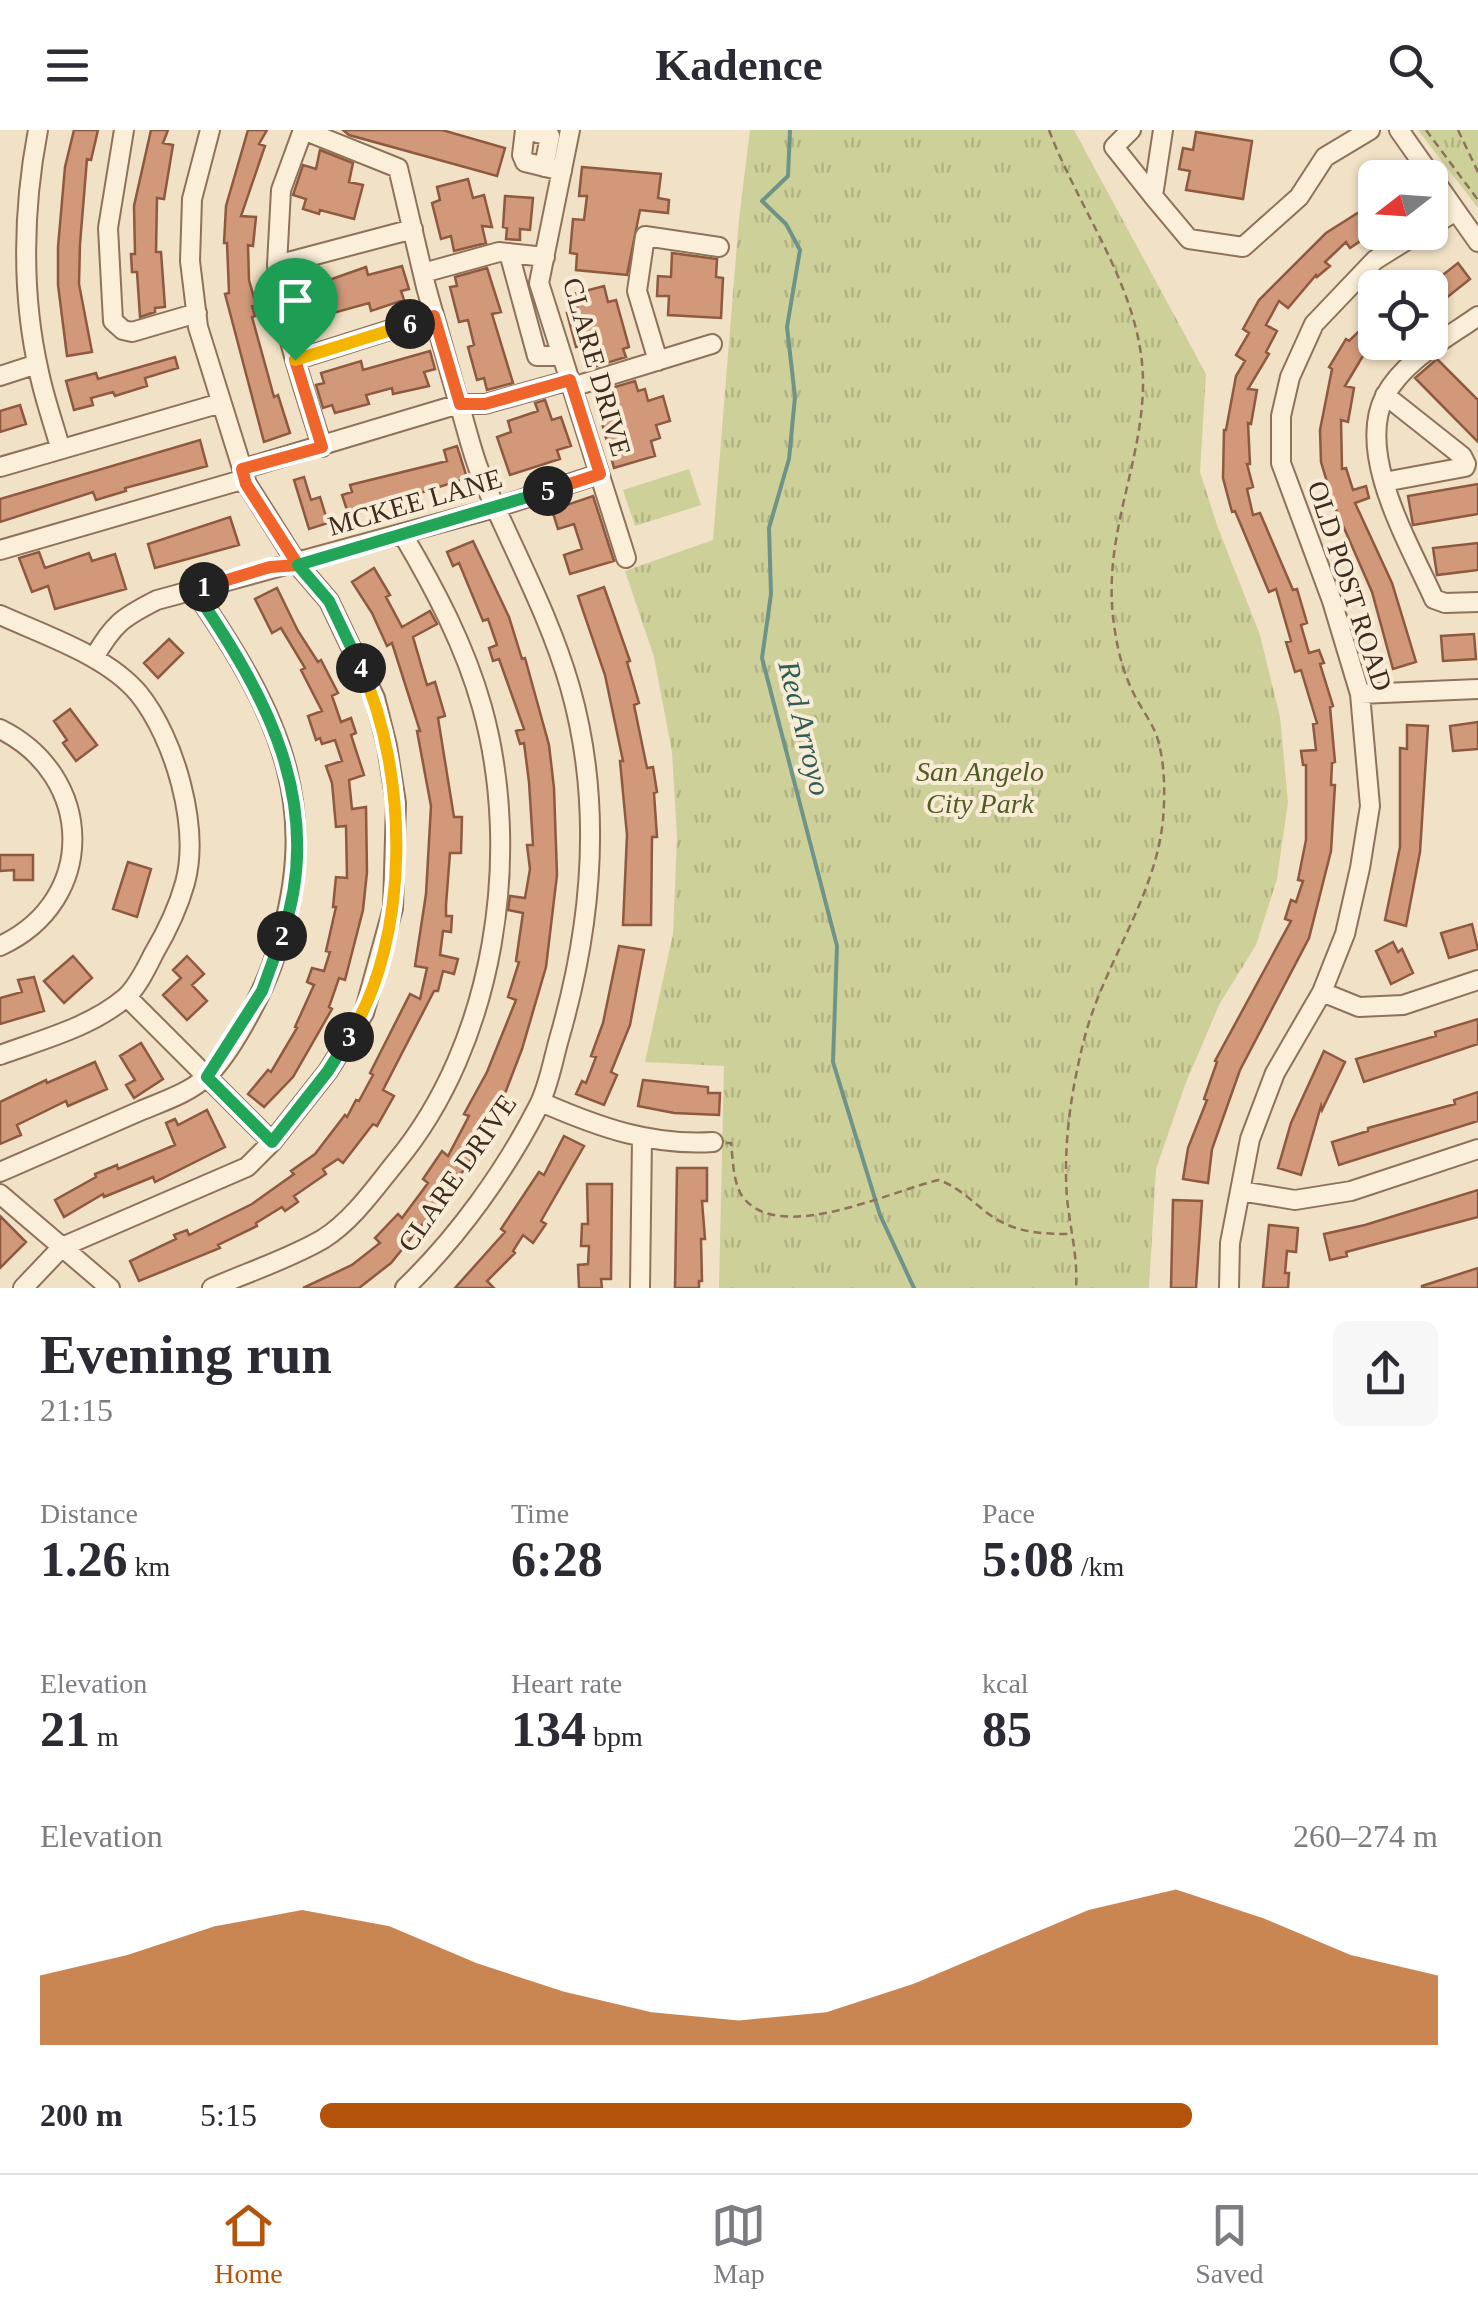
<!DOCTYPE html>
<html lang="en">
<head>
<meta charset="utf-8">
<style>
  body { margin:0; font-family:Georgia,serif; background:#f7f7f7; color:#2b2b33; height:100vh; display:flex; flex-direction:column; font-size:38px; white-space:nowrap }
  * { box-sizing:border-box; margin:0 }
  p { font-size:32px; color:#7c7c81 }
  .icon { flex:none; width:55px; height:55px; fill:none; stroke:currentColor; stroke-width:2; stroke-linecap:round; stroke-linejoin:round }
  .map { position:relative; height:1158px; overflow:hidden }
  .drawer { display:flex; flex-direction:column; background:#fff; flex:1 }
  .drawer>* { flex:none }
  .needle { width:65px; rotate:253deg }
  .tools { position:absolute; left:1358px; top:30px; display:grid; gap:20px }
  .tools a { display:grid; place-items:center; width:90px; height:90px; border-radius:15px; background:#fff; box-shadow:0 2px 8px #0004; font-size:50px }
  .pin { position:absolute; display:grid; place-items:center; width:85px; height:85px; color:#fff; margin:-102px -42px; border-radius:50% 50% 50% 0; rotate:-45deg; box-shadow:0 0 10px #0007 }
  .pin .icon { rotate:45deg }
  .km { position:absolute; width:50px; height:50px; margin:-25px; border-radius:50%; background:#222; color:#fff; font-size:28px; line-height:50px; text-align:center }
  .round { display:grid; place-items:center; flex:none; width:105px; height:105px; border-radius:15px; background:#f7f7f7 }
  .head { display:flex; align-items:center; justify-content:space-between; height:170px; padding:0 40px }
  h1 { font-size:55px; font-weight:700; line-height:75px }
  .metrics { display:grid; grid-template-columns:repeat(3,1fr); gap:15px; height:170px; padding:10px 40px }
  .metrics div { display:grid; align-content:center }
  .metrics b { font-size:50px; font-weight:700 }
  .metrics small { font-size:28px; font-weight:400 }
  .metrics p { font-size:28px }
  .chart { height:280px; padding:20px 40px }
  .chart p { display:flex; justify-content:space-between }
  .chart svg { width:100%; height:180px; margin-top:10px; fill:#b45309; opacity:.7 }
  ul { padding:0 40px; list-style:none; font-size:32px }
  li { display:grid; grid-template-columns:160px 120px 1fr; align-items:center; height:75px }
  li i { height:25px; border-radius:12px; background:#b45309 }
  header { display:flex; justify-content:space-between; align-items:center; height:130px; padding:0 40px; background:#fff; font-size:45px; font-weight:700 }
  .menu { display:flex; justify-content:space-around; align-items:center; height:140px; border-top:2px solid #e1e1e2; background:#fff; font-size:28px; color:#7c7c81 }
  .menu a { display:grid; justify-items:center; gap:5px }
  .menu .selected { color:#b45309 }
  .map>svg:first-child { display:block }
</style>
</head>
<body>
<header><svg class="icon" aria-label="menu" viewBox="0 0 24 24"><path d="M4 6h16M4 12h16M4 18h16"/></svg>Kadence<svg class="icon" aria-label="search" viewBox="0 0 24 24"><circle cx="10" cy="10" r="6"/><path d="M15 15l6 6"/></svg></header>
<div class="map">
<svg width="1478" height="1158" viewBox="0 0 1478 1158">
  <defs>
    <pattern id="park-tufts" width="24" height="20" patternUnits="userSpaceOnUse" patternTransform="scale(2.5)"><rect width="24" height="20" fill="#cdd099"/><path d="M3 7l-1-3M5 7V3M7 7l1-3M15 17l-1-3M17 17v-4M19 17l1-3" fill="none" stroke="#b1b383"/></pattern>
  </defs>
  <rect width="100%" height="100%" fill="#f1e1c6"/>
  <path fill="url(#park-tufts)" d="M750,0H1074L1206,244L1200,342L1217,395L1260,505L1280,587L1288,672L1277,749L1256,815L1219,875L1185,955L1156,1039L1149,1158H719L724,936L645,932L673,804L677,707L672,622L654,527L625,441L713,410L739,89Z
    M1418,0H1478V78Z
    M689,339L701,375L635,396L623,360Z"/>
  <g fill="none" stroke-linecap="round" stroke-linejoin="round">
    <path stroke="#6e9388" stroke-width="4" d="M790,0L788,46L762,71L786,94L800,120L787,197L795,267L789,329L769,398L771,464L762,528L837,816L833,932L880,1085L914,1158"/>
  </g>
  <path fill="#d1997a" stroke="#8e593f" stroke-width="2.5" d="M74,0H98L91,30L87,29L80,114L79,154L92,222L67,226L58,155V117L65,37Z
    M151,0H168L163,13L173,15L164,69L157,68L156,122H161L165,177L155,178V182L140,187L137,142H132L131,124H135L134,76Z
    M248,0H267L259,14L265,16L241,86L256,87L253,116L248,115L249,150L256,175L252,176L255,186L252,187L274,267L278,265L290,303L264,312L225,164L229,163L227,113H224L226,76Z
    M343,0H442L505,18L497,46L349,5Z
    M1196,2L1252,11L1243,69L1186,60L1190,41L1179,39L1183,18L1193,20Z
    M320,20L353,33L349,52L363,55L354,89L320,80L319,84L303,79L306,69L293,65L303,35L316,39Z
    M582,37L661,44L658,68L669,70L668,83L640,80L627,145L576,140L577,124L570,123L573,89L584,90L587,66H579Z
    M468,49L473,68L484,65L492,97L482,96L486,113L454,121L451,106L441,109L432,73L440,70L437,57Z
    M505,66L533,68L530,100L520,99V110L506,109L507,98L503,97Z
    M1375,72V101L1350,118L1346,112L1325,132L1330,136L1317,147L1316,145L1288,178L1279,171L1266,195L1277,201L1266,222L1269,224L1248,259L1257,260L1251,294L1248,293L1250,334H1247L1253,357L1247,359L1253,385L1260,383L1293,460L1297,459L1307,493L1301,495L1309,523L1319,520L1324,533L1320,534L1333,576L1330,577L1335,632L1332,633L1331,655H1335L1331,721L1309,808L1240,940L1212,1019L1208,1053L1183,1049L1188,1018L1207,970L1204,969L1217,932L1215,931L1291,791L1285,789L1291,770L1296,772L1303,751L1298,750L1306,710V635H1303L1301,621L1316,620L1313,594L1317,593L1301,540L1295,542L1286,512L1291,511L1276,459L1269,462L1235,381L1232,382L1223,348L1224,300H1226L1236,246L1245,231L1236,225L1249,203L1243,199L1259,170L1326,103Z
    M672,123L717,129L716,147L723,148L721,188L668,185L669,166H657L658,146L671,147Z
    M1458,133L1470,149L1430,181V155Z
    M402,136L409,159L401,161L404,170L371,181L369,173L322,186L325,194L312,198L310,191L299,194L294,169L328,159L326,151L366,137L368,145Z
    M487,138L501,182L492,184L513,253L487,260L484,248L477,250L468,217L474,215L468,190L459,192L450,157L457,156L455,147Z
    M604,156L608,172L616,170L629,217L623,219L626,227L587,239L585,236L592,234L586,214L576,217L567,183L578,180L574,164Z
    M1375,186V220L1370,214L1345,256L1354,258L1348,292L1341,290L1342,339L1346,338L1353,360L1366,356L1369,368L1355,373L1392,453L1416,532L1393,539L1372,462L1334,375L1321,332L1320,300L1332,239L1329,237L1346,209L1349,211Z
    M430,221L435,239L424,242L429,256L393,264L392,258L366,265L369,274L335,283L332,275L323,278L316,255L324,253L321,243L361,231L363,240Z
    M175,227L178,238L145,248L147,256L115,266L113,262L91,268L93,275L74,280L66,251L96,243L98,249Z
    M1437,229L1478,270V312L1415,248Z
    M635,251L638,261L645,259L648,271L663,266L670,291L656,295L660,308L651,311L655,326L614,338L594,263Z
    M545,270L552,290L561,287L571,316L557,320L560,329L510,345L497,307L511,302L508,291L538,281L535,273Z
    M20,275L26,294L0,302V281Z
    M200,310L207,336L125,358L126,361L96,370L93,362L0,392V369Z
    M457,316L467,348L349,386L342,365L352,362L350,355L447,331L444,320Z
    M304,347L311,370L320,367L328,393L309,399L294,350Z
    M1478,354V384L1413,395L1408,366Z
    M593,366L614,431L570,444L564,425L582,419L574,394L558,399L552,380Z
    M230,387L239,415L155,438L148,414Z
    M473,411L509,487L522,529L525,528L549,615L554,658L557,745L546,837L522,919L504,966L470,1031L446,1065L391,1133L359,1158H303L352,1135L380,1113L375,1108L398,1084L402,1088L428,1053L423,1049L442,1021L448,1026L469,986L464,984L487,942L516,870L508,867L519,832L516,831L523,783L508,780L510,766L525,768L530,739L527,715H533L529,652L524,613L520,614L516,601L524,599L499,529L493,531L489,518L497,515L488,489L483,491L459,433L453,436L447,422Z
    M1478,413V440L1437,445L1433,418Z
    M39,422L45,438L89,423L92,431L115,424L126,459L55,479L48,456L32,462L19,428Z
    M374,438L390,465L386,467L402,497L430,481L437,494L413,507L427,555L435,552L445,586L438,588L454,687H462L461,723H450L446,775V786H452L451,802L443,801L440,825L458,829L454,844L443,841L438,861H434L383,960L394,966L377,996L373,994L343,1033L338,1029L323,1039L326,1044L294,1066L298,1072L285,1081L282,1077L256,1093L257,1096L218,1115L220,1118L139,1151L130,1131L176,1109L174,1105L187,1100L189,1105L252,1074L294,1044L291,1041L315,1024L345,985L347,987L356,970L359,971L373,945L370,943L410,864L420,869L427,838L415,836L426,764L431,676L417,601H420L392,513L387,516L372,483L352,452Z
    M604,457L630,531L627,532L639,573L634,575L647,638L653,637L657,662L654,663L657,707H652L651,795H623L627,705L620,631H623L605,545L578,466Z
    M277,458L298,501L318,532L321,530L338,563L332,566L341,592L351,588L356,603L351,605L364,645L349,650L352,679L366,677L367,742L363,780L345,850L339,848L329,877L332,879L293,947L264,977L248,964L268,940L271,942L297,898L295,897L314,855L307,852L312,838L324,841L330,822L326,821L336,777H333L336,747L347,748L346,696L336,697L332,653L326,636L342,631L335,610L322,614L320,608L316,610L308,586L322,581L301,540L305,538L281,498L272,503L255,469Z
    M1474,504L1476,529L1443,531L1441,506Z
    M169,509L183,523L158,548L144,533Z
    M70,579L97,615L76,631L63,613L67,610L54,591Z
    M1478,592V619L1453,621L1450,596Z
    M1407,595L1428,596L1420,722L1406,796L1385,790L1400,717V618L1407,619Z
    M0,725H33V750H14V740L0,741Z
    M128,732L151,739L137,787L113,779Z
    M1472,794L1478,819L1449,828L1441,803Z
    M1393,812L1398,822L1402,819L1413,843L1391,854L1376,821Z
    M619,816L644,820L630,895L611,942L617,945L604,975L576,964L582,951L586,953L596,927L591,926L603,893Z
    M73,826L92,848L64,873L44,851Z
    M187,826L204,844L192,855L207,871L187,890L163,865L181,848L173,840Z
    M34,847L44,881L0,894V868L22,862L18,850Z
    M1478,889V914L1364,952L1356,929L1436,906L1435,902Z
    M141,913L163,949L134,968L126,955L135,950L120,926Z
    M1324,921L1345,932L1322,980L1321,976L1301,1045L1278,1038L1291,993Z
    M95,932L107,959L68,976L66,971L17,995L21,1005L0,1014V972L46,950L47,953Z
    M643,950L708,957V963H720L719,985L674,983L638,976Z
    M1478,962V991L1339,1035L1332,1012L1368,1001V998L1455,974L1454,970Z
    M207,980L225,1017L155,1052L153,1047L104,1067L103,1064L64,1087L55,1070L96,1047L95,1044L117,1035L118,1039L175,1015L166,993L175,989L178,995Z
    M564,1006L584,1016L541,1091L546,1094L533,1113L523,1105L513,1121L515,1123L487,1151L494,1158H455L505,1102L501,1099L539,1042L544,1045Z
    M677,1038H707V1071H702L705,1109H701L702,1151H699V1158H675Z
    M587,1054H612L611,1149H601L602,1158H579L578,1135L588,1134L589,1116H581L582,1094H588Z
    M1478,1060V1087L1346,1122L1347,1126L1330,1130L1324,1104L1365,1095Z
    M1173,1070L1202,1071L1196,1158H1171Z
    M0,1086L26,1112L0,1138Z
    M1269,1095L1298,1098L1296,1122L1287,1121L1285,1143H1289L1288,1158H1263Z
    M1478,1138V1158H1422V1156Z"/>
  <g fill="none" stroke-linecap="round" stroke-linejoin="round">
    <g stroke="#8e725a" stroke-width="22">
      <path id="minor" d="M38,0C23,78 21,164 39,242C44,267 53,292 60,317
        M124,0L108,98L113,191L123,200L132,202L197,183
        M303,0L398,38L426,157L459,274H485L570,250
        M303,0L281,60L277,135L413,99
        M525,0L522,25L525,32L562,41
        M526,0L550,6L544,37
        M570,0L539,153L626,428
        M1131,0L1114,17L1153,66L1163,0
        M1399,0L1478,112
        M1153,66L1189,109L1243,117L1299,67L1325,27L1370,0
        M1430,97L1456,81
        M509,123L537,226H562
        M277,135C281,198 304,257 322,317
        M423,143L499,122L545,127
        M1478,186C1447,208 1403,231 1385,266C1355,324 1410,415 1434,469L1445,473L1478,472
        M295,230L434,186
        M658,231L637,161L645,106L719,117
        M0,246L37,234
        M572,257L712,214
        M0,337L221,273
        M242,339L459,274C466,296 471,319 479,340C509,412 548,481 570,557C603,673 592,795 559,909C553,930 549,955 539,975C506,1040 458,1107 405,1158
        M1384,352L1465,337L1466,334L1462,326L1385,265
        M0,420L245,349
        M0,485C44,505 108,526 139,564C175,609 200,697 185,753C178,778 167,801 154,823C147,837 137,858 125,868C91,897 41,910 0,925
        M94,528C113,494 123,487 157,470L495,378L599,344
        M1360,564L1478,559
        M0,599C95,646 98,771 0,816
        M1322,862L1359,877L1403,875L1478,850
        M127,867L272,1012
        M541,972C598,997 651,1016 713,1012
        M0,1042C47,1022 93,1001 140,981C161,972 190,963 207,946C231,923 261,866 272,835C326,680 282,588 194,460
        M1240,1061L1295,1070L1351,1061L1478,1019
        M0,1064L110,1158
        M23,1158L62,1117L247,1037L272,1012L328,941L364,883L393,778L396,673L387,616L375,568L329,471L298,435L247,354L198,197L190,131L192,69L210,0
        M212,1158C248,1142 289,1129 323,1109C352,1091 375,1058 396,1032C495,913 523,724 482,577C465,516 435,459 403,405
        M640,1158L642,1008
        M1229,1158L1230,1113L1250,1009L1275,943L1322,862L1345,804L1360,738L1370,676L1360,564L1332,471L1281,333V286L1290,247L1314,194L1375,130L1420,102"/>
    </g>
    <path stroke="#8e725a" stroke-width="2.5" stroke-dasharray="8 5" stroke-linecap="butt" d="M1049,0C1080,83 1144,163 1143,255C1142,335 1104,402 1113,487C1116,512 1121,537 1132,560C1140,578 1155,595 1159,614C1165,638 1165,665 1163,690C1155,769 1103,834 1084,910C1071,961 1063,1015 1067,1068C1070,1098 1078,1127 1076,1158
      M1426,0L1478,70
      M1458,0L1478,42
      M726,1013H731C733,1030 733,1052 742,1066C778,1116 890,1061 939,1050C961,1058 974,1074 993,1087C1017,1103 1043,1104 1071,1104"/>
    <use href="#minor" stroke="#fbefda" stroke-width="18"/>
  </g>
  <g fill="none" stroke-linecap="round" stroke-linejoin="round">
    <g stroke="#fff" stroke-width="20">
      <path id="split-1" d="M204,457L270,437L298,435L246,354L242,339L322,317L295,230"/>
    </g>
    <g stroke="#fff" stroke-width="20">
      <path id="split-2" d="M204,457L194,460C266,565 327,675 282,806"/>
    </g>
    <g stroke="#fff" stroke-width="20">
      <path id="split-3" d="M282,806L262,861L207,947L272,1012L328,941L349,907"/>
    </g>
    <g stroke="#fff" stroke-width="20">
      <path id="split-4" d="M349,907C411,807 409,644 361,538"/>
    </g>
    <g stroke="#fff" stroke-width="20">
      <path id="split-5" d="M361,538L329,471L298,435L548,361"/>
    </g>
    <g stroke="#fff" stroke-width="20">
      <path id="split-6" d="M410,194L434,186L460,274H485L570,250L600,344L548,361"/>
    </g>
    <g stroke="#fff" stroke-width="20">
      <path id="split-7" d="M295,230L410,194"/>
    </g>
    <use href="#split-1" stroke="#f0652b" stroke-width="12"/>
    <use href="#split-2" stroke="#22a559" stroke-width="12"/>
    <use href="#split-3" stroke="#22a559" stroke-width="12"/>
    <use href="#split-4" stroke="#f5b400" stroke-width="12"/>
    <use href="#split-5" stroke="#22a559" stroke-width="12"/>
    <use href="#split-6" stroke="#f0652b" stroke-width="12"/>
    <use href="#split-7" stroke="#f5b400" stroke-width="12"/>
  </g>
  <g text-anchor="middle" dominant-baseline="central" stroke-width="8" stroke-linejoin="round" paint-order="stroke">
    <g font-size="28" fill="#3d2c1f" stroke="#f8ecd6">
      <text transform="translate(597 237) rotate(74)">CLARE DRIVE</text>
      <text transform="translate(415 372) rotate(-16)">MCKEE LANE</text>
      <text transform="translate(1350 456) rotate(72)">OLD POST ROAD</text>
      <text transform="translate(457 1043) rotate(-55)">CLARE DRIVE</text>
    </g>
    <g font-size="28" font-style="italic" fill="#505b25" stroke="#f8ecd6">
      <text x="980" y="641">San Angelo<tspan x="980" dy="32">City Park</tspan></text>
    </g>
    <g font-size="30" font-style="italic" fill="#2e5d57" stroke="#f8ecd6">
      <text transform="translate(805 598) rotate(76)">Red Arroyo</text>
    </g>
  </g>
</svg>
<div class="tools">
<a><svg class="needle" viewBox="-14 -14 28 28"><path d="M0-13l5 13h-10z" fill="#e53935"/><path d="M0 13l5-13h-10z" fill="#7c7c81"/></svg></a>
<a><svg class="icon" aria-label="locate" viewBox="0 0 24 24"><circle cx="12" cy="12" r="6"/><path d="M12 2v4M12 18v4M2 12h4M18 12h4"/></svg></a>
</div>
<div class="pin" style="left:295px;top:230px;background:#1e9e55"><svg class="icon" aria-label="arrive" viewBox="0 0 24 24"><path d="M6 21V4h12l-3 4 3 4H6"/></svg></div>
<b class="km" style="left:204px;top:457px">1</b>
<b class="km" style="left:282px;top:806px">2</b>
<b class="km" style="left:349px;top:907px">3</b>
<b class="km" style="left:361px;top:538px">4</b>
<b class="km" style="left:548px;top:361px">5</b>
<b class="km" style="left:410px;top:194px">6</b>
</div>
<section class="drawer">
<div class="head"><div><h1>Evening run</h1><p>21:15</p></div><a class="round"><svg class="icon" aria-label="share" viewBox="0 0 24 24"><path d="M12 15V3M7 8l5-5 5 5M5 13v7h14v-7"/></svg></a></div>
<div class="metrics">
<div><p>Distance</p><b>1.26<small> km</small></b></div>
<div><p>Time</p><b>6:28</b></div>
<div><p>Pace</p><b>5:08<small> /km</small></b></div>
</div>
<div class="metrics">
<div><p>Elevation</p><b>21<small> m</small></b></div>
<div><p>Heart rate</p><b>134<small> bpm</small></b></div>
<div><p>kcal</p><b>85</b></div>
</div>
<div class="chart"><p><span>Elevation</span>260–274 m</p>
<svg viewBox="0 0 160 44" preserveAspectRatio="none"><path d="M0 44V27L10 22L20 15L30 11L40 15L50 24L60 31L70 36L80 38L90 36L100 29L110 20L120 11L130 6L140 13L150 22L160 27V44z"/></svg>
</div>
<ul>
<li><b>200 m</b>5:15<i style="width:78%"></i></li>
</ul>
</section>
<nav class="menu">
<a class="selected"><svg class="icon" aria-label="home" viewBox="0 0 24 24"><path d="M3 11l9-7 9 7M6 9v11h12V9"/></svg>Home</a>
<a><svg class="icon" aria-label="map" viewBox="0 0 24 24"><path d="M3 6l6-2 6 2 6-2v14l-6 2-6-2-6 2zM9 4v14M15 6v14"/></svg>Map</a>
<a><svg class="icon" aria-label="saved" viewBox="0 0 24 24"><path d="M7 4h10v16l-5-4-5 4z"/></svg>Saved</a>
</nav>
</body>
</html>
